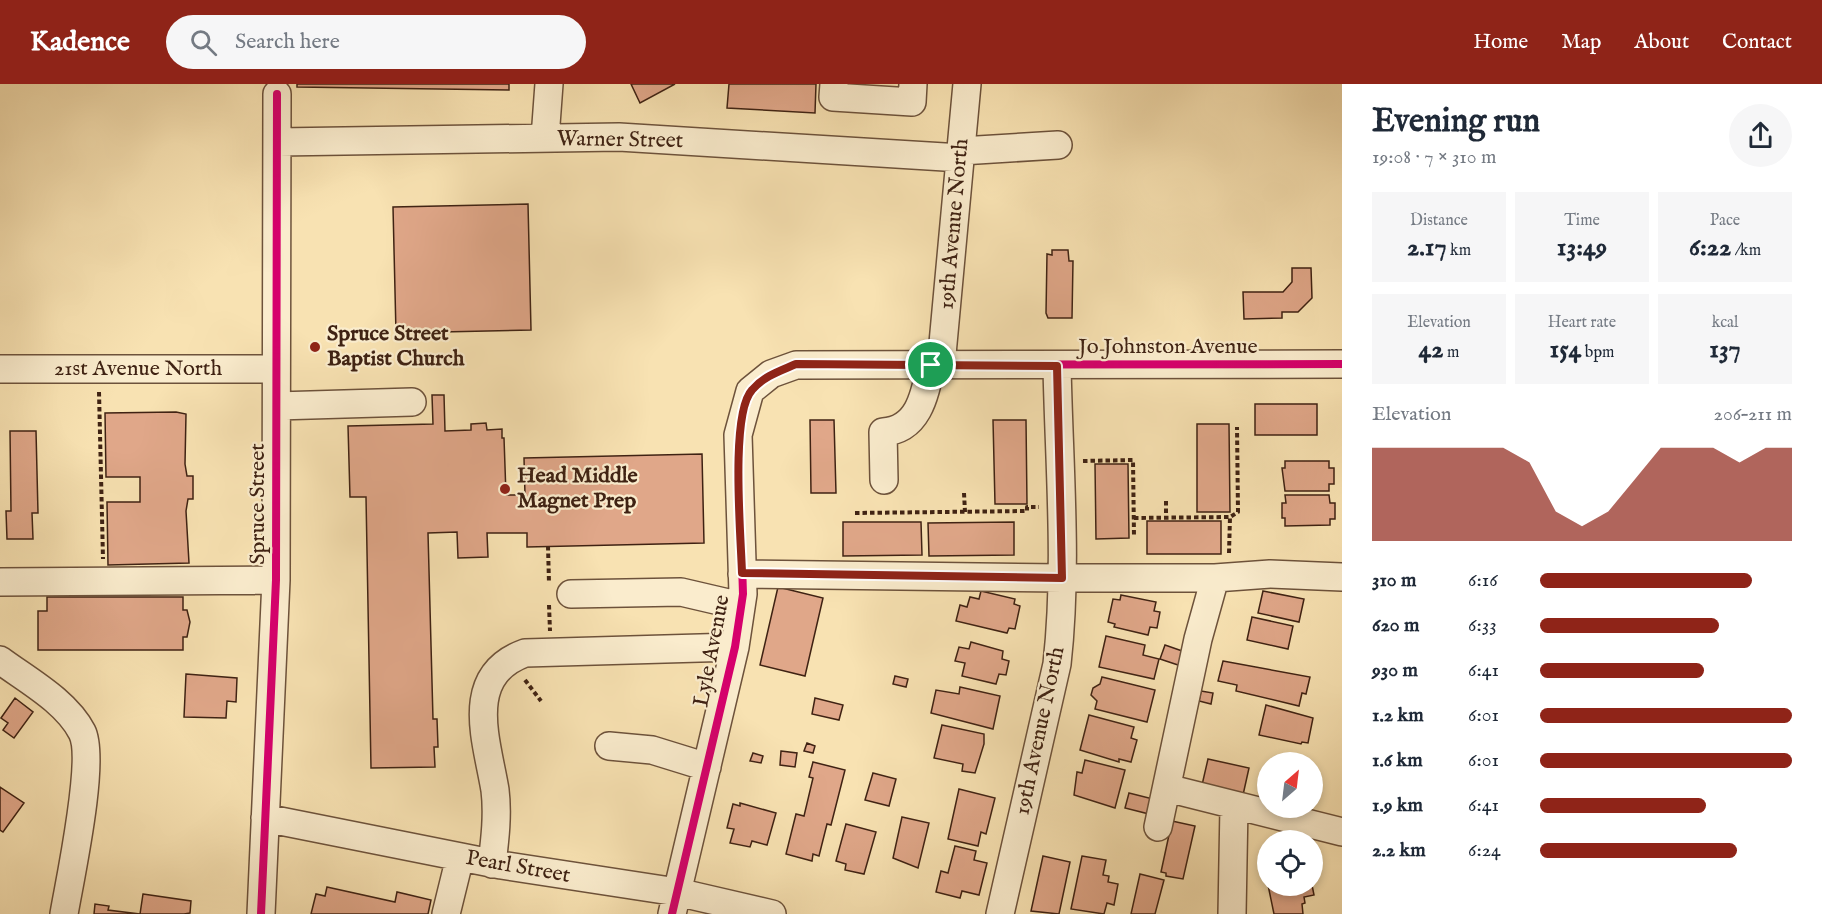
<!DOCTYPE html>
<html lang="en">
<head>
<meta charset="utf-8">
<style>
  body { margin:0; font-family:"IM FELL English",serif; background:#f6f6f7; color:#1f2937; height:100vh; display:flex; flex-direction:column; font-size:22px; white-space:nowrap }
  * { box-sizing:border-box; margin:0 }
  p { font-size:20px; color:#747a83 }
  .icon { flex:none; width:33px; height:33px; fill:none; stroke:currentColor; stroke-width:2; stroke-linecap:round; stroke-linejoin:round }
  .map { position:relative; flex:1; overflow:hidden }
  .details { display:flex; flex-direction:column; background:#fff; width:480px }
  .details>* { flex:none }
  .needle { width:39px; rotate:28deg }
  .tools { position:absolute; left:1257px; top:668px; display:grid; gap:12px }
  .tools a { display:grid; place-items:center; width:66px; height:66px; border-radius:50%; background:#fff; box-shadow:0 3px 9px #0003; font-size:30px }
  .pin { position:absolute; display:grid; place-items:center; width:51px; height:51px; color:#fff; margin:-26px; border:3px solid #fff; border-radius:50%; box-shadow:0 2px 6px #0007 }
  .round { display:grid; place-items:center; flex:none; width:63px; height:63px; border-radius:32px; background:#f6f6f7 }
  .summary { display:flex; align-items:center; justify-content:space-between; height:102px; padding:0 30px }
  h1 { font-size:33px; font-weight:800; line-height:45px }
  .figures { display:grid; grid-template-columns:repeat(3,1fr); gap:9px; height:102px; padding:6px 30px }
  .figures div { display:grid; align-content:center; border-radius:0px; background:#f6f6f7; text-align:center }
  .figures b { font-size:26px; font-weight:800 }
  .figures small { font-size:16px; font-weight:400 }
  .figures p { font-size:16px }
  .chart { height:168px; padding:12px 30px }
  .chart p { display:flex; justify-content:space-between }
  .chart svg { width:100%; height:108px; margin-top:6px; fill:#8f2418; opacity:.7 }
  ul { padding:0 30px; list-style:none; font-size:20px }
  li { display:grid; grid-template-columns:96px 72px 1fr; align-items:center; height:45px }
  li i { height:15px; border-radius:8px; background:#8f2418 }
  header { display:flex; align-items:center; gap:36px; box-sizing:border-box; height:84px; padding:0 30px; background:#8f2418; color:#fff }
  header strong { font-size:28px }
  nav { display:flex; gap:33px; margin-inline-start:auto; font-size:21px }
  .search { width:420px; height:54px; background:#f6f6f7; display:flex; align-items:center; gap:15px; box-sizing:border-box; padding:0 21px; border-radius:33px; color:#747a83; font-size:22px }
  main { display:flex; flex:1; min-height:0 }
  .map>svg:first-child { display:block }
</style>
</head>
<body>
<header>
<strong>Kadence</strong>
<div class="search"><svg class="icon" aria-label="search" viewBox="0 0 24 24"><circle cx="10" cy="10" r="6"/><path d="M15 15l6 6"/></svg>Search here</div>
<nav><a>Home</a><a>Map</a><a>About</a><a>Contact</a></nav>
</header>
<main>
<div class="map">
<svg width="1342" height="830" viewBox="0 0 1342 830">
  <rect width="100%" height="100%" fill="#f8e2b2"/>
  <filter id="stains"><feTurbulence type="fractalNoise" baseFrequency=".00333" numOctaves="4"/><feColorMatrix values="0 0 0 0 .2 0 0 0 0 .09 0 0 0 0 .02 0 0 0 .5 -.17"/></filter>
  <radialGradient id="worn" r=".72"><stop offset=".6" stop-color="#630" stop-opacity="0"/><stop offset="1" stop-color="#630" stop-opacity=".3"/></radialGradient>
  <path fill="#e0a789" stroke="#3f2213" stroke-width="1.5" d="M297,0H509V6L297,3Z
    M631,0H675L640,19Z
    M729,0H816L815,29L727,24Z
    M528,120L531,246L396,249L393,123Z
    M1052,166H1068L1069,177H1073L1072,234H1048L1046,229L1047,170L1052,171Z
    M1292,184H1311L1312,214L1298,228H1282V234L1244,235L1243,208H1283L1292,198Z
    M432,311H444L445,347L471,346V340L486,339L487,346L502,345V354H504L506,411H525L524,374L702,370L704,459L527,463V449H487L488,473L458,474L457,448L428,449L433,635H437L438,663H434L435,683L371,684L366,413H350L348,342L433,340Z
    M1255,320H1317V351H1255Z
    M176,328L186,330L185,380L187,392H193V415H188L186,427L189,479L108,481L107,418H140V393H106L105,329Z
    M810,336H834L836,409H811Z
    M993,336H1026L1027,420H995Z
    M1197,340H1229L1230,428H1197Z
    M10,347H36L38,429H32L33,455H7L6,427H11Z
    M1285,377H1329V384H1334V400H1329V407H1285L1282,384H1285Z
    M1095,380H1128L1129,454L1096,455Z
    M1285,411H1329L1330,419H1335V435H1330V441L1285,442V434H1282V419H1286Z
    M1147,437H1221V470H1147Z
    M843,438H921L922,471L843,472Z
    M1014,438V471L929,472L928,439Z
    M778,503L823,514L805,592L760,581Z
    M981,507L1015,515L1014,520L1020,522L1015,545L1009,544L1007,549L956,537L960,521L967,523L970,513L979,515Z
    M1263,507L1304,515L1299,538L1258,529Z
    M1121,511L1156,518L1154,527L1160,528L1157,544L1150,543L1148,551L1114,543L1115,540L1108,538L1113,515L1120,516Z
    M47,513H183V526H187L190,538L187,553H183V566H38V527H47Z
    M1252,533L1293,542L1288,565L1247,556Z
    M1106,552L1145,561L1143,571L1159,575L1154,595L1099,583Z
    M971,558L1003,567L1002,575L1009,577L1006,591L999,590L996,600L962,592L965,579L955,577L959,563L969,565Z
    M1165,561L1188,569L1184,583L1160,575Z
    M1223,577L1310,593L1306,610L1302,609L1299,622L1236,607L1237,601L1218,597Z
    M186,590L237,594L236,618L227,617L226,634L184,633Z
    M895,592L908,595L906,603L893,600Z
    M1102,593L1155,606L1147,638L1095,625L1097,617L1091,611L1093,604L1100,600Z
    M960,603L1000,612L993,645L931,629L936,606L959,610Z
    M1201,607L1213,609L1211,620L1199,617Z
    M15,614L33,628L14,654L3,646L8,639L1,634Z
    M815,614L843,621L839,636L812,630Z
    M1266,621L1313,634L1308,659L1302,658L1301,660L1259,651Z
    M1089,631L1134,643L1131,654L1137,656L1131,678L1119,675V678L1080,666Z
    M942,641L984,650V660L975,689L962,687L963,680L934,674Z
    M807,659L815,662L813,669L804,667Z
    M781,667L797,669L795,683L780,681Z
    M753,669L763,672L761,679L750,677Z
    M1208,675L1249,684L1243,711L1202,701Z
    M1085,676L1125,686L1115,724L1074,711L1077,688L1082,689Z
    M813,678L845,686L831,741L827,740L819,772L813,770L812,777L786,770L796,730L804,732L813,694L809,693Z
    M873,689L896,695L889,722L865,716Z
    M0,703L24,719L3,748L0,746Z
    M959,705L995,714L986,750L981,748L978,762L948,755Z
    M1129,709L1153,715L1149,730L1125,724Z
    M740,719L776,729L767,761L752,757L750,763L730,759L734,745L727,744L733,720L740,722Z
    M902,733L929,739L918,784L893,774Z
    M1172,737L1195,742L1183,795L1166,792V789L1161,788Z
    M846,740L876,748L864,790L845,786L846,780L836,777Z
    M955,762L976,767L974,776L987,779L979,811L962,807L960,814L936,808L941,787L948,789Z
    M1043,772L1070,778L1059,830L1031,827Z
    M1082,772L1106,776L1103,791L1109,792L1108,798L1118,800L1114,821L1107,819L1104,830L1071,825Z
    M1140,790L1164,796L1155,830H1131Z
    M1268,801H1312L1314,811L1304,813L1305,819L1302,820L1303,830H1274Z
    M327,803L395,818L397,808L431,816L428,830H311L316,810L325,812Z
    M143,810L191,817L190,829L184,830H94L95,820L109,822L108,826L140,830Z"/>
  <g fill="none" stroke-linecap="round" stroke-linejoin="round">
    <g stroke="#6d523b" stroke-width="30">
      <path id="minor" d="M834,0L833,13L912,18L913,0
        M545,54L549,0
        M278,58L619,53L961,74
        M961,67L1058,61
        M941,281L967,0
        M0,285H276
        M277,322L412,318
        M884,396L883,348C919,346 925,310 931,281
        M742,490L1062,494H1215L1270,490L1342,493
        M0,498L276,496
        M571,510L681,508L741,522
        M0,576C27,596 66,617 82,648C96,675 70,795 64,830
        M609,662L652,666L707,683
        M1167,704L1342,748
        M265,734L501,781L677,808L772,830
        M1158,743L1198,555L1215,494
        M492,780C495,755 498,730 495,706C487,657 462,592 525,569L735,563
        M261,830L276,496L277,10
        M446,830L460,773
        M672,830L735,563L743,510L738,351L750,307L771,290L796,281L1342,280
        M1000,830L1057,580C1068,482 1059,381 1057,282
        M1232,830L1234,722"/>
    </g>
    <path stroke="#3f2213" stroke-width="4" stroke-dasharray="4.5 3" stroke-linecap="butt" d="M99,308L103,475
      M1083,377L1133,376L1134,452
      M964,409L965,428
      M1166,417V433
      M855,429L1027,427V423H1039
      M1134,434L1230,433L1238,428L1237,343
      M548,462L549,499
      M1229,469L1230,433
      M549,521L550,547
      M525,596L541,617"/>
    <use href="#minor" stroke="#faeccd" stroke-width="27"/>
    <g stroke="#faeccd" stroke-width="11">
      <path id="cycleway" d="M261,830L276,496L277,10
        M672,830L735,563L743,510L738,351L750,307L771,290L796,281L1342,280"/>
    </g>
    <use href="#cycleway" stroke="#d6006c" stroke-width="8"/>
  </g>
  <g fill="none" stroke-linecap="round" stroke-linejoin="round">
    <g stroke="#fff" stroke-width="12">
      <path id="route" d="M796,280L1057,282L1062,494L742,489C741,453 730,330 752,306C764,292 780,287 796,280Z"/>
    </g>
    <use href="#route" stroke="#8f2418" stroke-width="8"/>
  </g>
  <g fill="#8f2418" stroke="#faeccd" stroke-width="2">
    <circle cx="315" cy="263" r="6"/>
    <circle cx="505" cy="405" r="6"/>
  </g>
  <g text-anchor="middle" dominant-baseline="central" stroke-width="4.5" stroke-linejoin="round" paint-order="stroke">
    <g font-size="22" fill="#3f2213" stroke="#faeccd">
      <text transform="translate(620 56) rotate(1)">Warner Street</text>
      <text transform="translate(954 140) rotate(-85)">19th Avenue North</text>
      <text x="1168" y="263">Jo Johnston Avenue</text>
      <text x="138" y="285">21st Avenue North</text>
      <text transform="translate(258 420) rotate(-90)">Spruce Street</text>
      <text transform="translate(712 567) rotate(-79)">Lyle Avenue</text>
      <text transform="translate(1040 647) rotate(-78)">19th Avenue North</text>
      <text transform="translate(518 783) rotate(10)">Pearl Street</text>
    </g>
    <g font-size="22" font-weight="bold" fill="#3f2213" stroke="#faeccd" text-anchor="start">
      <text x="327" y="250">Spruce Street<tspan x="327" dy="25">Baptist Church</tspan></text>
      <text x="517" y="392">Head Middle<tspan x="517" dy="25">Magnet Prep</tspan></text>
    </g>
  </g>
  <rect width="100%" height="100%" filter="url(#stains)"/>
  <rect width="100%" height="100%" fill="url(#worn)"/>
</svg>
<div class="tools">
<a><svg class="needle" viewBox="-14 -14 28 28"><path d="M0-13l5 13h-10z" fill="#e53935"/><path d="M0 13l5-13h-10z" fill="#747a83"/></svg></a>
<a><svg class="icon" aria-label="locate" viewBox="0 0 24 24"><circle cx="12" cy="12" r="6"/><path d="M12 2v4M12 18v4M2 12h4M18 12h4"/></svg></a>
</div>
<div class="pin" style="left:931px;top:281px;background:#1e9e55"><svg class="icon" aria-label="arrive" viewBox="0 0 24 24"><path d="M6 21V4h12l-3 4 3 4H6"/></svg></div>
</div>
<section class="details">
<div class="summary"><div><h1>Evening run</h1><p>19:08 · 7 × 310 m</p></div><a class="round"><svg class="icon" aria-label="share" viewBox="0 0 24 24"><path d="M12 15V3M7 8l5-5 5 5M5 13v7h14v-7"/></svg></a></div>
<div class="figures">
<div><p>Distance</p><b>2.17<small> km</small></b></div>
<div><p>Time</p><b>13:49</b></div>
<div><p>Pace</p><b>6:22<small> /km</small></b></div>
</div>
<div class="figures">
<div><p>Elevation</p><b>42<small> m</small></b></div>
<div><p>Heart rate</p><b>154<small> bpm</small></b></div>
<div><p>kcal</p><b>137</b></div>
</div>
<div class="chart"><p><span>Elevation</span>206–211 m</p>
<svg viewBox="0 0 160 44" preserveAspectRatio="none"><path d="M0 44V6L10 6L20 6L30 6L40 6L50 6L60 12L70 32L80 38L90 32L100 19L110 6L120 6L130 6L140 12L150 6L160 6V44z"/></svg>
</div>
<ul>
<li><b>310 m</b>6:16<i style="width:84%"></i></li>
<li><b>620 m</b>6:33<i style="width:71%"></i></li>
<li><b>930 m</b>6:41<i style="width:65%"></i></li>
<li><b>1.2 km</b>6:01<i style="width:100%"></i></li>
<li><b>1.6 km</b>6:01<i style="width:100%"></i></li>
<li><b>1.9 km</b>6:41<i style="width:66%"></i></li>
<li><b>2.2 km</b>6:24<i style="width:78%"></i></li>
</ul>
</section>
</main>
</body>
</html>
